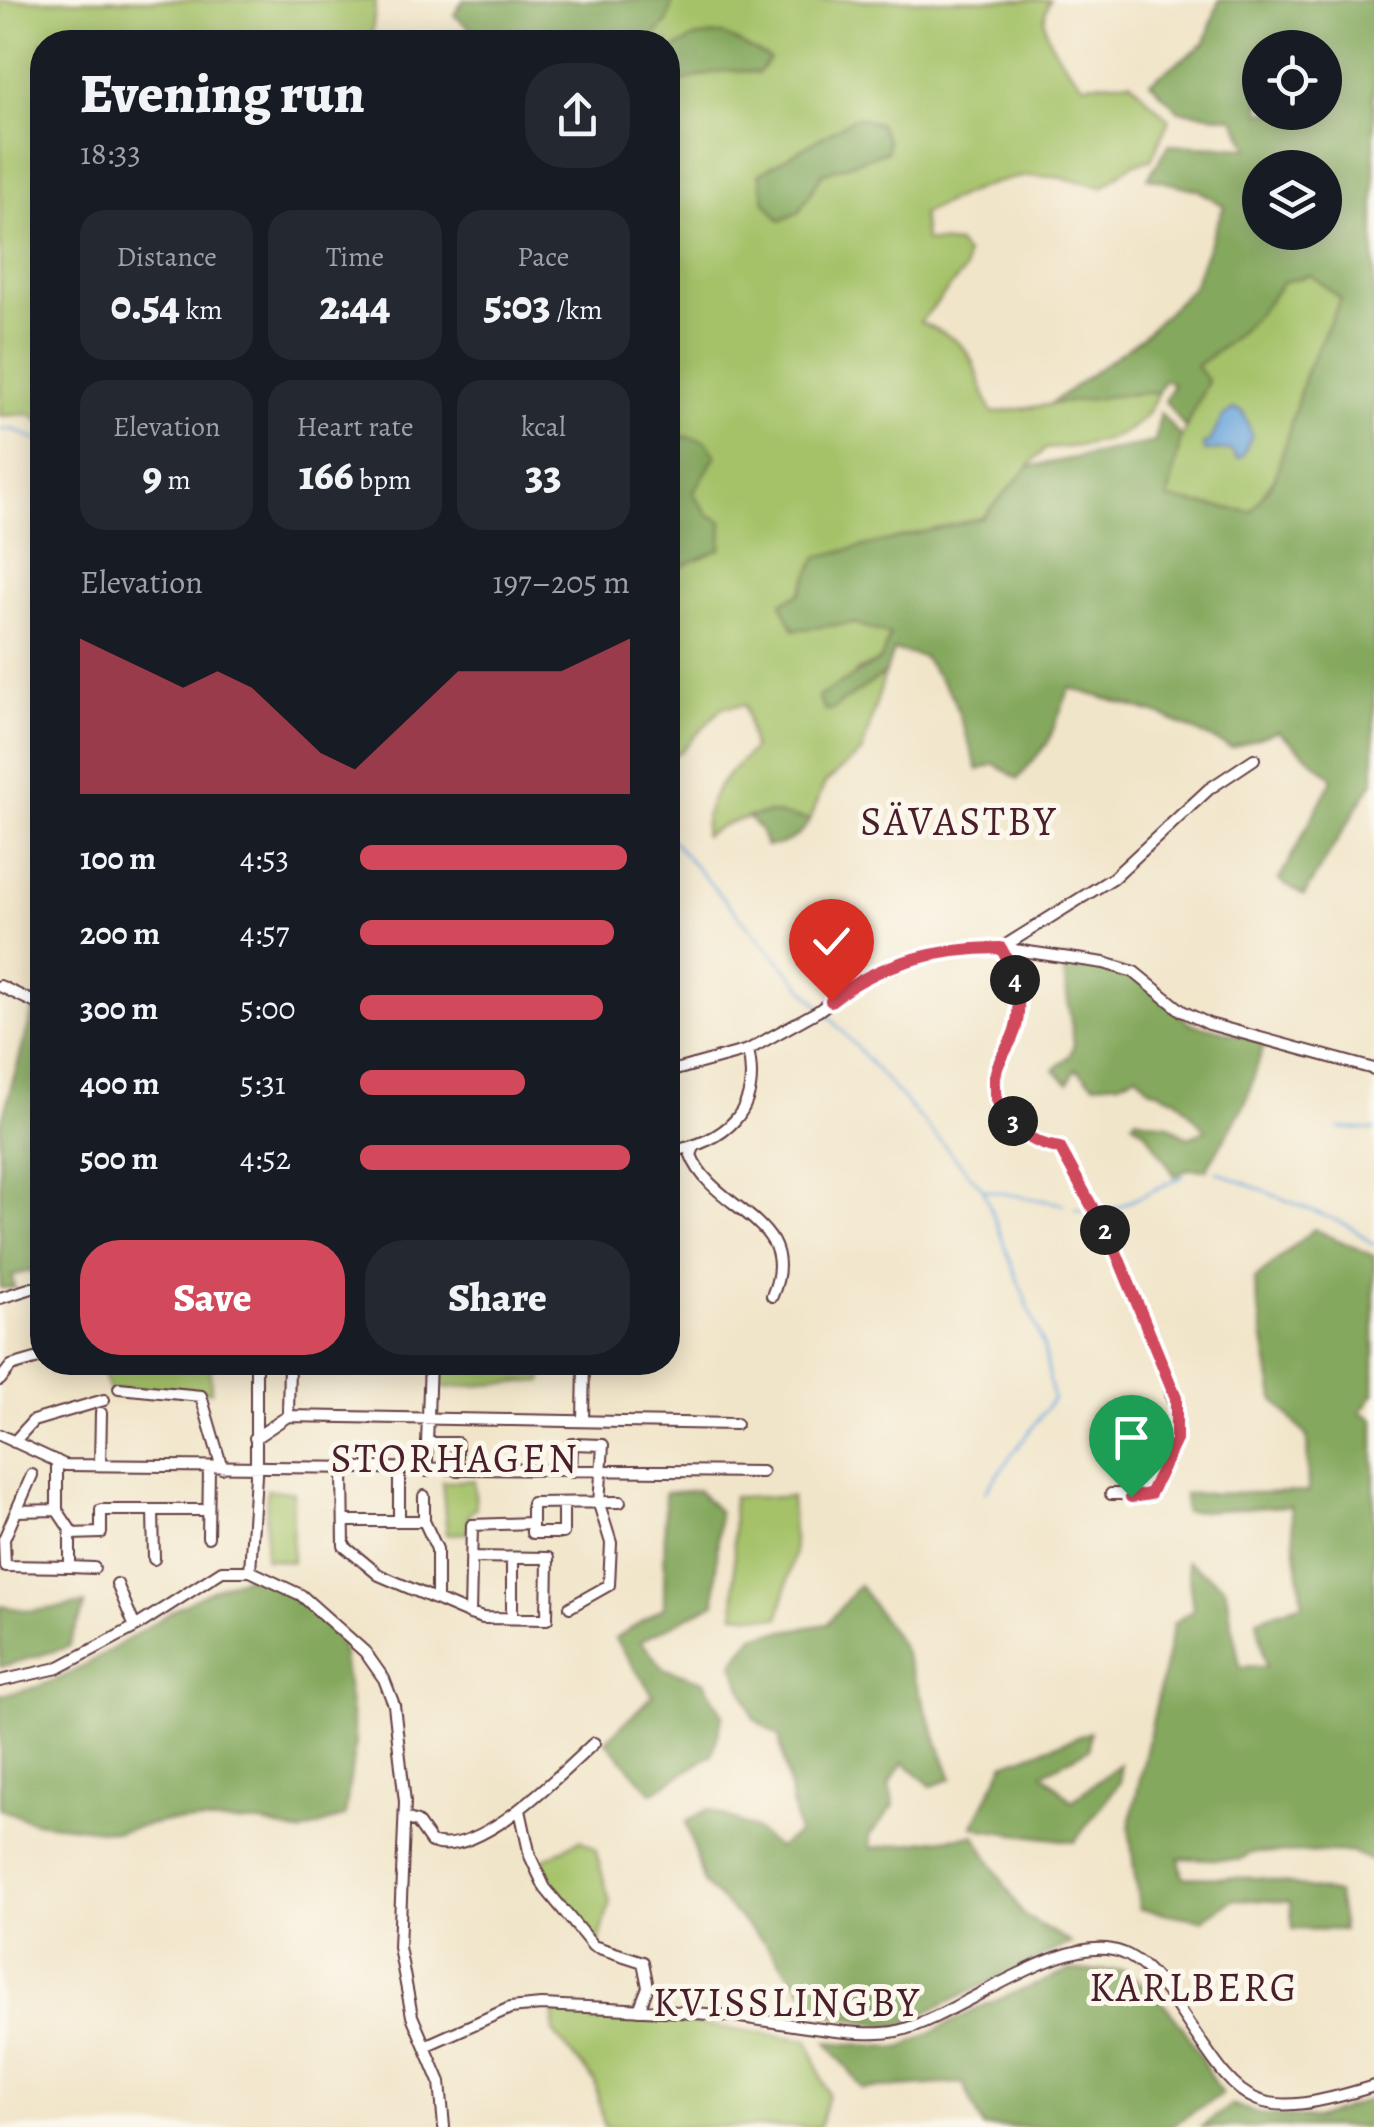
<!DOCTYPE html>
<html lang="en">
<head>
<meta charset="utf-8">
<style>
  body { margin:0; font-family:Alegreya,serif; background:#242831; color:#f1f3f6; height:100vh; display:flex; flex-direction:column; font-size:38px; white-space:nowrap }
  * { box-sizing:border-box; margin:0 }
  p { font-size:32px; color:#9ea1a6 }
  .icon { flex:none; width:55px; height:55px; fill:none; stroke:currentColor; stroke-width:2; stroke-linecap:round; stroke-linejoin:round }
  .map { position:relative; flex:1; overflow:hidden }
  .side { position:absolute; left:30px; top:30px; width:650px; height:1345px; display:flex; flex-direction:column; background:#171b24; border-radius:40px; box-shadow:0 5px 25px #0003 }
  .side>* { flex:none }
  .controls { position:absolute; left:1242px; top:30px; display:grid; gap:20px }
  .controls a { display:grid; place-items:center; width:100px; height:100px; border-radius:50%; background:#171b24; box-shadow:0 5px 25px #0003; font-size:50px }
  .pin { position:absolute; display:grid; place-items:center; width:85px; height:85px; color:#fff; margin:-102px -42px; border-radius:50% 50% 50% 0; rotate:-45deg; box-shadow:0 0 10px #0007 }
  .pin .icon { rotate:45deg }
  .km { position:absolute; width:50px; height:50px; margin:-25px; border-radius:50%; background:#222; color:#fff; font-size:28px; line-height:50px; text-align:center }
  .round { display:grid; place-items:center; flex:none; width:105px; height:105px; border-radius:40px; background:#242831 }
  .summary { display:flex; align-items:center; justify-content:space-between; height:170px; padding:0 50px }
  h1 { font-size:55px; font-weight:800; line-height:75px }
  .figures { display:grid; grid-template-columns:repeat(3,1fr); gap:15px; height:170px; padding:10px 50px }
  .figures div { display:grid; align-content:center; border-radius:25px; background:#242831; text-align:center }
  .figures b { font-size:42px; font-weight:800 }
  .figures small { font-size:28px; font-weight:400 }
  .figures p { font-size:28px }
  .chart { height:280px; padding:20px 50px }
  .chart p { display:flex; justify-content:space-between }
  .chart svg { width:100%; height:180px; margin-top:10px; fill:#d1495b; opacity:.7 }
  .primary-button { display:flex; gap:20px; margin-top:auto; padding:20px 50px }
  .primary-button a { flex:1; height:115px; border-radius:40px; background:#d1495b; color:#fff; font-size:40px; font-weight:800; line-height:115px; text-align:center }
  .primary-button a+a { background:#242831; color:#f1f3f6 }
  ul { padding:0 50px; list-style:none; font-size:32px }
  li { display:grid; grid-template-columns:160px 120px 1fr; align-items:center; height:75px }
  li i { height:25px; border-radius:12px; background:#d1495b }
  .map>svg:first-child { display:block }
</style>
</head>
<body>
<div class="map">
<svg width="1374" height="2127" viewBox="0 0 1374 2127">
  <rect width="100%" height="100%" fill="#fbf7ec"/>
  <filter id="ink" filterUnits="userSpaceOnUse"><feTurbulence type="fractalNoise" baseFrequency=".01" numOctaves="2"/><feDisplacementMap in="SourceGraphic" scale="20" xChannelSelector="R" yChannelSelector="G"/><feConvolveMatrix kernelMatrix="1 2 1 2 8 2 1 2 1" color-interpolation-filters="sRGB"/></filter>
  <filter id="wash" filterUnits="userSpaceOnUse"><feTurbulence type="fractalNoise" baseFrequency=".0048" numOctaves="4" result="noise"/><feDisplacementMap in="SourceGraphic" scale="40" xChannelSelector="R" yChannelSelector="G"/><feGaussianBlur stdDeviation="2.25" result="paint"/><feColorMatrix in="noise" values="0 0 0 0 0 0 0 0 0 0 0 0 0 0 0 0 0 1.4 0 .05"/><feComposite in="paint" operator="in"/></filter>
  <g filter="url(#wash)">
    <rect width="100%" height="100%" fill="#f1e5c9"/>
    <path fill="#a5c269" stroke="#78704a" stroke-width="2.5" d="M0,0H376L371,42H42V424L31,414L0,416Z
      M673,0H1050C1032,32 1064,62 1083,84L1130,81L1169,120L1151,160L1133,164L1102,187C1024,163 992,181 922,214L925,241L958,244L966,254L965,270L920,322C979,346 969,358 992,413L1150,390L1157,394C1140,442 1089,446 1045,449L982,518L817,557L800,594L854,623L890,635L881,660L857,671L831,710L885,673L862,752L825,783L810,820C770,813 739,813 704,836C704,794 724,779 753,749L745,705L723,707L680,752L668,756V42H649L667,22Z
      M1311,275L1341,298L1305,375L1275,478L1251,512L1168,499L1176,449L1208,381L1195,366C1233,342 1257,318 1283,282Z
      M99,1363H210L211,1391L109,1390Z
      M439,1363V1362L545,1363L542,1381L439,1388Z
      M474,1480L476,1508L469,1514L468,1533L447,1534L442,1482Z
      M267,1490L293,1492L292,1562L265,1559Z
      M733,1497H791L794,1554L779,1618L735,1614Z
      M580,1840L595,1848L610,1902L599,1944L591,1940L548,1885L541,1861Z
      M554,2011L669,2020L808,2040L828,2094L821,2123L819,2127H604L595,2082L554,2033Z"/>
    <path fill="#84a85d" stroke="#676444" stroke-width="2.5" fill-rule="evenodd" d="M463,0H673L667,22L649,42H486L454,15Z
      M1219,0H1374V780L1304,895L1279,880L1333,778L1278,731L1231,748L1161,715L1070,688L1048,742L1018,779L995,764L978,770L953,697L923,657L894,650L885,673L831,710H825L818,697L881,660L890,635L854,623L794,630L781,603L800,593L817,557L982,518L1029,467L1155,442L1160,413L1181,437L1168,499L1251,512L1275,478L1305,375L1341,299L1311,275L1283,282C1257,318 1233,342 1196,366L1208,381L1185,428L1165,401L1173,384L1164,380L1157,394C1148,389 1069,403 1050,404L1142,337L1192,288L1224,206L1198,190L1148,178L1169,145L1249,148L1234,118L1179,111L1150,82L1205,43ZM1260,48H1325V112H1260ZM1260,168H1325V232H1260Z
      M722,34L770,59L758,73C716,64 703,80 668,83V53L694,38Z
      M856,117L879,124L888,143L887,151L822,174L799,212L780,221L765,202L759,174Z
      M668,433L706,441L716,455L693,494L709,515L722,521L721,549L682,566L668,561Z
      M769,813L810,820C802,835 784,847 766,846L760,830L748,817Z
      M1062,959L1120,969L1149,986L1189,1023L1265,1041L1246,1102L1206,1170L1189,1169L1175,1176L1146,1132L1132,1122L1136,1118L1168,1125L1189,1138L1206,1130L1177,1099L1149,1088L1137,1074L1120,1082L1094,1084L1076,1069L1068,1083L1054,1070L1070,1055L1074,1044Z
      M34,1007L42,1014V1292L31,1270L12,1276L15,1288H0V1126Z
      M1314,1229L1374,1256V1394L1361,1412L1374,1419V1862L1352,1852L1251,1853L1239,1860L1179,1858L1183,1877L1261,1878L1337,1894L1343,1930L1293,1929L1290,1902L1234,1899L1202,1920L1139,1909L1129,1828L1174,1623L1193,1610L1187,1561L1225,1587L1240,1666L1266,1667L1257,1619L1303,1603L1290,1506L1185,1512L1184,1494L1308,1492L1307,1437L1274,1399L1254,1280Z
      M697,1490L719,1512L715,1603L641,1641L663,1668L704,1681L723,1715L712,1755L652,1793L606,1741L653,1695L615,1639L664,1607L665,1493Z
      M256,1574L290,1590L340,1634L355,1742L345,1816L300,1833L263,1823L166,1821L117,1832L34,1822L0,1809V1695C97,1683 162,1597 256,1574Z
      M859,1585L902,1646L952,1779L931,1786L904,1762L889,1785L894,1806L869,1836L871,1848L975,1835L1023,1915L1071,1943L896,2027L823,2014L764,1942L704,1884L686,1822L708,1809L755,1829L777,1848L798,1833L779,1736L754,1719L733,1664L753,1636L827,1624Z
      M85,1604L68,1647L0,1667V1606L32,1611Z
      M1090,1732L1089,1749L1043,1773L1072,1801L1120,1764V1782L1074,1842C1054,1837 980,1832 973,1826L1004,1764Z
      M1124,1970C1148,1988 1169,2006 1186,2032C1200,2052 1207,2075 1222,2094L1169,2127H983L963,2083L863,2089L827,2042L901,2048L985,2005L1069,1971Z
      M1374,2098V2127H1201L1231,2105L1266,2115L1316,2119Z"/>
    <path fill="#6ba6dc" stroke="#5a6284" stroke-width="2.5" d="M1233,409L1243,412L1252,435L1242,457L1237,459L1231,450L1205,451L1203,444L1210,442L1222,417Z"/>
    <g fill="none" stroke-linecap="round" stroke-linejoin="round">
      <path stroke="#6ba6dc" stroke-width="2.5" d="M0,429L15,430L42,443
        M668,836L820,1007
        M826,1013L983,1189L1044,1348L1053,1399L985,1492
        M1339,1128L1374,1130
        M1217,1172L1350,1226L1374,1245
        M985,1190L1063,1204
        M1076,1209L1090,1213
        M1104,1214L1183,1176"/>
    </g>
  </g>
  <g filter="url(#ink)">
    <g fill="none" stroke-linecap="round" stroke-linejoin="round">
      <g stroke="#633d43" stroke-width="14">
        <path id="minor" d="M0,986L42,1006
          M668,1072L748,1050L818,1011L862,979L925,956L965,948H1001L1104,963L1134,972L1182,1011L1209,1024L1374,1069
          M694,1147L691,1155C713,1212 805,1219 772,1296
          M668,1152C725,1142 762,1112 748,1050
          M0,1298L32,1288
          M0,1380L11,1366L42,1357
          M119,1388L201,1396L222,1468
          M288,1416L736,1424
          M583,1421L584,1362
          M0,1435L65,1465L762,1472
          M255,1438L288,1416L289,1362
          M14,1442L33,1421L104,1400
          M427,1443L430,1362
          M100,1465L101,1413
          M343,1470L344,1546L379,1575L470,1614L483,1618L547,1619L548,1558L471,1557
          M427,1471V1443H457V1471
          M32,1475L4,1539L5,1566L70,1567V1534L101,1533V1510H208
          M1111,1494H1150C1158,1477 1173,1456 1176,1438C1185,1384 1091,1199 1060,1148C1031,1145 998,1120 995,1089C992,1069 1004,1055 1012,1038C1025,1010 1016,973 1001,948L1113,878L1209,789L1254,759
          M424,1496V1521L437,1549V1600
          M563,1503V1533H532V1503L620,1502
          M57,1510L73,1534
          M153,1510L154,1559
          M17,1511L57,1510V1461
          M344,1521H424
          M399,1521V1471
          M208,1537L209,1468
          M70,1567L94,1568
          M250,1571L256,1475V1362
          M117,1584L135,1627
          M570,1607L609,1585L611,1543L599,1504L603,1445L572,1444L571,1472
          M470,1614L472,1525L532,1523
          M512,1618V1558
          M0,1681L58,1668L135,1627L222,1571H250L301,1595L365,1652L384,1679L394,1705L405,1802L399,1947L412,2016L440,2082L444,2127
          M520,1810L530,1856L545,1888L593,1946L643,1962L648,1987L639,2010
          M405,1818L417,1822L431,1842C478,1860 561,1773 594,1743
          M427,2045L510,2008L541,2005C604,2008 668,2010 731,2016C774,2020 859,2040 897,2031C957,2018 1065,1928 1123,1953C1143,1961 1160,1982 1172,1999C1242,2101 1242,2127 1374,2086"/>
      </g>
      <use href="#minor" stroke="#fff" stroke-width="10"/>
    </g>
  </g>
  <g fill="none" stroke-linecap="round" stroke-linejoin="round" filter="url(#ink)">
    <g stroke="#fff" stroke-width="20">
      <path id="route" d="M831,1001C878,962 941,948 1001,948C1016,973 1025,1010 1012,1038C1004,1055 992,1069 995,1089C998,1120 1031,1145 1060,1148L1114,1247L1176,1398V1440L1150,1494L1131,1497"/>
    </g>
    <use href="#route" stroke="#d1495b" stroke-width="12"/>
  </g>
  <g text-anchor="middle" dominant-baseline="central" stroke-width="10" stroke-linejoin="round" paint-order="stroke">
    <g font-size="40" letter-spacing="2.5" fill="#4a1f2b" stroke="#fbf7ec">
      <text x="959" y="821">SÄVASTBY</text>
      <text x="455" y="1458">STORHAGEN</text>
      <text x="1194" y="1987">KARLBERG</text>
      <text x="787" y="2002">KVISSLINGBY</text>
    </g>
  </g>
</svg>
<div class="controls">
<a><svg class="icon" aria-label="locate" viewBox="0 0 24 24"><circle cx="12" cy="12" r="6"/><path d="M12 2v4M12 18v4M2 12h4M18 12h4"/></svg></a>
<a><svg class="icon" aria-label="layers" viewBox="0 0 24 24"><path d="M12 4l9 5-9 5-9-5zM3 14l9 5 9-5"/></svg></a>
</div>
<div class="pin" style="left:1131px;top:1497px;background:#1e9e55"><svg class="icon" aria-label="arrive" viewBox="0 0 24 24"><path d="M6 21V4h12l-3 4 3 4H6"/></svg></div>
<div class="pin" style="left:831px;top:1001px;background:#d93025"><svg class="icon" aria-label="check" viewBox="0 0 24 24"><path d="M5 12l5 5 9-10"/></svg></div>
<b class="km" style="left:1105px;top:1230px">2</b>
<b class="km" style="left:1013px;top:1121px">3</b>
<b class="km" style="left:1015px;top:980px">4</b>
<section class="side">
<div class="summary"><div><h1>Evening run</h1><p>18:33</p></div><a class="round"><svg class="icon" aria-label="share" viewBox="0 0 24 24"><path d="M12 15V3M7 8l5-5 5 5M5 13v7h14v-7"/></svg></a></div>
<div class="figures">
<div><p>Distance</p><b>0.54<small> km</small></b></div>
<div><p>Time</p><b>2:44</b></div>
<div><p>Pace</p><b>5:03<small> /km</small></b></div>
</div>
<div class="figures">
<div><p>Elevation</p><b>9<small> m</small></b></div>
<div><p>Heart rate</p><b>166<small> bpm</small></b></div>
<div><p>kcal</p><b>33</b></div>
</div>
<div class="chart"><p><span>Elevation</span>197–205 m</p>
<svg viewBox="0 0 160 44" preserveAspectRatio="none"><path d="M0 44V6L10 10L20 14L30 18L40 14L50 18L60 26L70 34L80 38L90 30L100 22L110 14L120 14L130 14L140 14L150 10L160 6V44z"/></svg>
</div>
<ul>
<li><b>100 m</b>4:53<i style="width:99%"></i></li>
<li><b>200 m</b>4:57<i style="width:94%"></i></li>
<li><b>300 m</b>5:00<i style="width:90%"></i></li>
<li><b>400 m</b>5:31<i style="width:61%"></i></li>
<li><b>500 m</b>4:52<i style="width:100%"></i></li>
</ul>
<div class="primary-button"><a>Save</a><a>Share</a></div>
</section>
</div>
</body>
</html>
